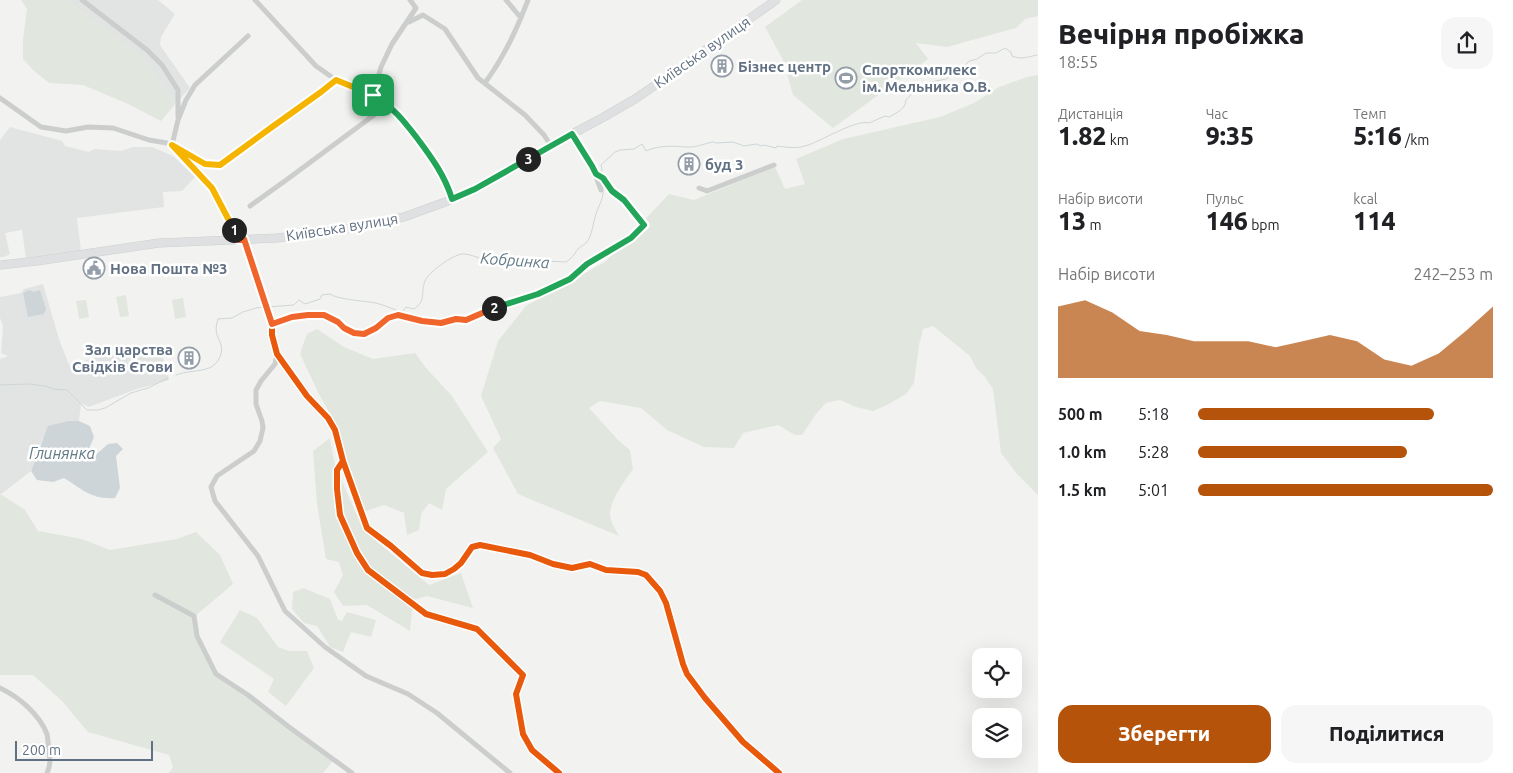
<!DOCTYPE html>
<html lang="uk">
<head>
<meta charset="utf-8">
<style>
  body { margin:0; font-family:Ubuntu,sans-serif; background:#f6f6f6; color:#202124; height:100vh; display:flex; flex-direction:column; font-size:19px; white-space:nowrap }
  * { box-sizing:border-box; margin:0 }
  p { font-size:16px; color:#757577 }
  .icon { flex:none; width:28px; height:28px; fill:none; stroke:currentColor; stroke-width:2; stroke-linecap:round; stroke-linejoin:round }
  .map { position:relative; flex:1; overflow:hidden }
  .panel { display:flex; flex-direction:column; background:#fff; width:475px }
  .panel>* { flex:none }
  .buttons { position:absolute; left:972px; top:648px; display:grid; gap:10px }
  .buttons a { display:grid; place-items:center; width:50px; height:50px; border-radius:10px; background:#fff; box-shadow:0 5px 20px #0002; font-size:25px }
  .scale { position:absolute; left:15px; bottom:12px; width:138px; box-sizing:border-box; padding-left:5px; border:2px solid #617082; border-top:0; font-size:14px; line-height:18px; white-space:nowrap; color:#617082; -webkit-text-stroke:4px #fff; paint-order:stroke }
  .pin { position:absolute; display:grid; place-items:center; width:42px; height:42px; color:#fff; margin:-21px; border-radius:10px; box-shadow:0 2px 8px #0006 }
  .km { position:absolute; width:25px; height:25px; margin:-12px; border-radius:50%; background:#222; color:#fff; font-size:14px; line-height:25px; text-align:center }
  .round { display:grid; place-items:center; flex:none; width:52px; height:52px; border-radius:15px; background:#f6f6f6 }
  .headline { display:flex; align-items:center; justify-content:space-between; height:85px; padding:0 20px }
  h1 { font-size:28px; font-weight:800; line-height:38px }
  .metrics { display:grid; grid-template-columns:repeat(3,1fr); gap:8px; height:85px; padding:5px 20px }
  .metrics div { display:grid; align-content:center }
  .metrics b { font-size:25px; font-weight:800 }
  .metrics small { font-size:14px; font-weight:400 }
  .metrics p { font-size:14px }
  .chart { height:140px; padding:10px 20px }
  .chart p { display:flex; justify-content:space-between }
  .chart svg { width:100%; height:90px; margin-top:5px; fill:#b45309; opacity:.7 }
  .cta { display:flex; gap:10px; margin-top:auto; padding:10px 20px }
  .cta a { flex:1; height:58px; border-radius:15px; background:#b45309; color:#fff; font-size:20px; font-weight:800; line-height:58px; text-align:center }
  .cta a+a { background:#f6f6f6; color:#202124 }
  ul { padding:0 20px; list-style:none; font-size:16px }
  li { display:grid; grid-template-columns:80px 60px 1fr; align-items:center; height:38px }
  li i { height:12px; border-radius:6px; background:#b45309 }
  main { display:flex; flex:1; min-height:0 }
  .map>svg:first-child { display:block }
</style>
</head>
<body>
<main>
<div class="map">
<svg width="1038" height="773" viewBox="0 0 1038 773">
  <rect width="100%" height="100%" fill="#f2f3f0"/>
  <path fill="#e2e4e3" d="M66,0H158L175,14L161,37L160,45L190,88L175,104L143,58Z
    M10,127L62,141L65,146L89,152L94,149L121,151L133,147H152L173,156L195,177L182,191L163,192L164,207L77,218L81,251L26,259L22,230L5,233L10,254L4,257H0V140Z
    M43,284L59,339L69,365L105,355L123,354L159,344L169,380L134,390L89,407L81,403L79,421H67L58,423L42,440L31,471L0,495V359L8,356L1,353L3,326L0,318V297L21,293L24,289Z"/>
  <path fill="#e1e6de" d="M21,0H66L143,58L175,104L161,121L128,104L83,85L49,83L33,70L23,59V39L27,9Z
    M802,0H1038V16L1025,19L1016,28L947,47L916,43L928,59L833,128L793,95L783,60L765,27Z
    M1038,75V495L1017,474L1001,453L993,389L985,377L976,368L970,356L933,326L923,329L919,345L914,383L906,394L887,405L873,411L856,407L840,400L826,403L816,414L802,435H795L778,425L743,433L734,448L704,447L667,430L641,408L600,401L589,408L618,440L630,450L633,469C625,480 611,499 610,513C610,521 615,529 619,536L518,494L493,448L501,439L481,396L498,341L526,306L605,262L669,194L694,200L775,167L785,189L805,184L796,159L843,139L940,117L974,103L999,87L1027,77Z
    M126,295L129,316L120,317L116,297Z
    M183,298L186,317L175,319L172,300Z
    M86,300L89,317L79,319L76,301Z
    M317,329L344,347L373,359L415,353L426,368L452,396L488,452L446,489L442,510L429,503L421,514L419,530L407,535L404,513L384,505L363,512L346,464L340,432L319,394L300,354L307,334Z
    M330,438L335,466L364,531L429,585L461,573L473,608L427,596L413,600L410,631L367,605L343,606L334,592L343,575L339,562L326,559L317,504L313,451Z
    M0,495H2L25,510L38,531L82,539L110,550L177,539L196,532L220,555L233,584L194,617L197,636L216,674L334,760L323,773H169L173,767L169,755L88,732L62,701L33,675H0Z
    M303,588L330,599L338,620L342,621L347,612L376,620L371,637L351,632L343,652L330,647L317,626L304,623L292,609L293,592Z
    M240,610L257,618L278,647L289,651H307L314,668L286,706L268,692L274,679L220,642Z"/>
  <path fill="#ced5d8" d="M29,290L34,292L40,290L46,309L44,314L28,317L23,293Z
    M67,421H79L90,426L94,437L85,458H92L108,444L117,443L123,449L116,456L120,488L115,498C92,500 82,489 64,478L53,482L37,480L31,471L48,426Z"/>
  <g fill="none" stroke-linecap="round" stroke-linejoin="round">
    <path stroke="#ced5d8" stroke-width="1" d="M601,175L602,169L601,165L615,152L620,150L634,149L642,144L646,151C660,145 672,146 686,147C696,148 705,143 714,142L716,143L733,142L744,146L756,144L761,146L764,145L776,148L777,146C787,147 795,149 805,146C820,142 856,119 869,123L885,116L889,117C896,113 906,109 906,100L916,89L931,82L946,79L961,70L969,61L977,59L986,53H996L1005,48L1011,52L1012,56C1022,60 1027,57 1037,55
      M268,307L294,305L299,300L305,304L320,299L322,295L330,294C337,299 361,301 370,302C380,303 392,309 402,312L406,307L414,309C427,300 420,294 425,281C428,272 453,255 462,254C472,254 480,259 489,261C493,261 497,260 501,259L566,262C574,257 574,253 579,248C581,246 584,245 586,243C592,236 593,224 595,217C600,201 607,196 600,179
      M176,375C186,371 196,372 206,369C216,367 224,355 221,345C217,334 214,332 218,319L232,318L243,312L256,308L264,307
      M0,385L28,384L46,386L53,389L67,390L87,410H98L105,408L131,393L148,388L168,378"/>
    <g stroke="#cfd0cf" stroke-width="9">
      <path id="primary" d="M0,265L37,261L159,243L277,238L313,234L336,231L404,217L448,201L475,189L572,134L602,118L635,99L680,68L776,0"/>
    </g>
    <path stroke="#cccdcd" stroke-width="5" d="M82,0L147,50L162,65L178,90V117
      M255,0L316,66L336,80L381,100L393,108L403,119L441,172L448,187L452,199
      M506,0L521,18
      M409,22L423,15L445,29L478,78L525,115L544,135L551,146
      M248,36L195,85L186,100L178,120L172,145L205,164L220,165L272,127L321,92L336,80
      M485,83C505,55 516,31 528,0
      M0,98L41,127L66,131L88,127L113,128L149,140L167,143L172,145L212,188L229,219L239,240
      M572,134L592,166L601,190
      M699,188L707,191L774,165
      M250,206L289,178L374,115L377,109L373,95L381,67L392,44L416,8L410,0
      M244,239L272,324V335L277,354L307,396L328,418L335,430L343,461L337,470V489L340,515L357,553L368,570L426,614L477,629L523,675L516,694L523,734L532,750L559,773
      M272,324L291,317L307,315H324L338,322L344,328L353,333L364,334L376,328L389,318L398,315L422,321L441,323L456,319H466L484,311L538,294L570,279L587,265L631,238L645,225L624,200L612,191L603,178L596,174
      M277,354L275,364L261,381L256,390V404L262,421L263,428L260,441L254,451L217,476L211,487L215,501L258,556L285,611L325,647L366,676L408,694L437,713L510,773
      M343,461L367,528L391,546L422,573L432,575L445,574L454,569L461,563L472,547L480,545L530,555L553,564L572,568L590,564L606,570L638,572L646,575L660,591L666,603L683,664L687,674L705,698L743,742L779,773
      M155,595L194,616L197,636L216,674L248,695L289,727L352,773
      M0,688C19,697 39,714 47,734C48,739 48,745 49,750C50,759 51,764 47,773"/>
    <use href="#primary" stroke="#dfe0e1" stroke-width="8"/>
    <g stroke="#fff" stroke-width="9">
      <path id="cycleway" d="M244,239L272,324V335L277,354L307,396L328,418L335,430L343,461L337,470V489L340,515L357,553L368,570L426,614L477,629L523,675L516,694L523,734L532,750L559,773
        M272,324L291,317L307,315H324L338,322L344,328L353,333L364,334L376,328L389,318L398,315L422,321L441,323L456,319H466L484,311L538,294L570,279L587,265L631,238L645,225L624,200L612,191L603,178L596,174
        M343,461L367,528L391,546L422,573L432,575L445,574L454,569L461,563L472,547L480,545L530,555L553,564L572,568L590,564L606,570L638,572L646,575L660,591L666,603L683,664L687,674L705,698L743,742L779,773"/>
    </g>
    <use href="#cycleway" stroke="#e8590c" stroke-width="6"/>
  </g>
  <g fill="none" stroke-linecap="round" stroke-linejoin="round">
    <g stroke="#fff" stroke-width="10">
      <path id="split-1" d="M234,230L212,188L172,145L205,164L220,165L272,127L321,92L336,80L373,95"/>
    </g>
    <g stroke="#fff" stroke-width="10">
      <path id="split-2" d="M234,230L239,240L244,239L272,324L292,317L308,315H324L338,322L344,328L354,333L364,334L376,328L388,318L398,315L422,321L441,323L456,319L466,320L494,308"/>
    </g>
    <g stroke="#fff" stroke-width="10">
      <path id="split-3" d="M494,308L538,294L570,279L587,264L631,238L644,225L624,200L612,191L603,178L596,174L592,166L572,134L528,159"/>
    </g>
    <g stroke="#fff" stroke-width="10">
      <path id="split-4" d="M373,95C392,106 404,121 417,138C432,158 445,176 452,199L475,189L528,159"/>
    </g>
    <use href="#split-1" stroke="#f5b400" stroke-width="6"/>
    <use href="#split-2" stroke="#f0652b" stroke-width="6"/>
    <use href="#split-3" stroke="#22a559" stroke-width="6"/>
    <use href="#split-4" stroke="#22a559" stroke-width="6"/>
  </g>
  <defs>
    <g id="building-ring" transform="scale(1.125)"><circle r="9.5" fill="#fff" stroke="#949ea8" stroke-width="1.5"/><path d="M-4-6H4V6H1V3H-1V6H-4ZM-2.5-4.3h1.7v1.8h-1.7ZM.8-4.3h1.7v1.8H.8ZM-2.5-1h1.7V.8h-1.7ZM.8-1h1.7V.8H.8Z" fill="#949ea8"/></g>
    <g id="stadium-ring" transform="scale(1.125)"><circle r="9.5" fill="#fff" stroke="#949ea8" stroke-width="1.5"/><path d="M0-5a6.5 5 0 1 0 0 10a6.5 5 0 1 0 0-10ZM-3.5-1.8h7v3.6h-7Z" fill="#949ea8"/></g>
    <g id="civic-ring" transform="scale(1.125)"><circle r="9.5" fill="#fff" stroke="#949ea8" stroke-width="1.5"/><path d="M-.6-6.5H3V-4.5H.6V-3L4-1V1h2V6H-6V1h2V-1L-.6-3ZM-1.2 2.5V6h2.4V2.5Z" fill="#949ea8"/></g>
  </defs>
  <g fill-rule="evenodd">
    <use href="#building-ring" x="722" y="66"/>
    <use href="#stadium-ring" x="846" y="78"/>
    <use href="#building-ring" x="689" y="164"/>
    <use href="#civic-ring" x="94" y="268"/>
    <use href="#building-ring" x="189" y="358"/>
  </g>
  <g text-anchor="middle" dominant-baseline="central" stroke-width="5" stroke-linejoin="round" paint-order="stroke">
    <g font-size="15" fill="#617082" stroke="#fff">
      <text transform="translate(702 52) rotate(-35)">Київська вулиця</text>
      <text transform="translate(342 227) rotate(-9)">Київська вулиця</text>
    </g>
    <g font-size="15" font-weight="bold" fill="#617082" stroke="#fff" text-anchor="start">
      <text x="738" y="66">Бізнес центр</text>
      <text x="862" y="69">Спорткомплекс<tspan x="862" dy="17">ім. Мельника О.В.</tspan></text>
      <text x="705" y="164">буд 3</text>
      <text x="110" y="268">Нова Пошта №3</text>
      <text x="173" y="349" text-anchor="end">Зал царства<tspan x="173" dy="17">Свідків Єгови</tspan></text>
    </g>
    <g font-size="16" font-style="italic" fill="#617a86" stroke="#fff">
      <text transform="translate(515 260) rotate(4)">Кобринка</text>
      <text x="62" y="453">Глинянка</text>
    </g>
  </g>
</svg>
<div class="buttons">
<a><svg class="icon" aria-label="locate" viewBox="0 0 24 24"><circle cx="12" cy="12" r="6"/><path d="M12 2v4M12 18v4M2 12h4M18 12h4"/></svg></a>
<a><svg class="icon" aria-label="layers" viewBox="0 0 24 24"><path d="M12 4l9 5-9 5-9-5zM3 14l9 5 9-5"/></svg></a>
</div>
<div class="scale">200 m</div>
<div class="pin" style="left:373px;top:95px;background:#1e9e55"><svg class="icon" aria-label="arrive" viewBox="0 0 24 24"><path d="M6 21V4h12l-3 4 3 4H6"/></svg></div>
<b class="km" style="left:234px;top:230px">1</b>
<b class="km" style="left:494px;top:308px">2</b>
<b class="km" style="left:528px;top:159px">3</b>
</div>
<section class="panel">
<div class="headline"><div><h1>Вечірня пробіжка</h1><p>18:55</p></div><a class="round"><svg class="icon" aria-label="share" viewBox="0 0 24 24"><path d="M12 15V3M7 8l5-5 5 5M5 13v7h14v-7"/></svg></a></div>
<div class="metrics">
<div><p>Дистанція</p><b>1.82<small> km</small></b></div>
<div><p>Час</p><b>9:35</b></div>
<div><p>Темп</p><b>5:16<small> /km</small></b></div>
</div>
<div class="metrics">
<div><p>Набір висоти</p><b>13<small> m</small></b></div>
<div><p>Пульс</p><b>146<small> bpm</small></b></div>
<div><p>kcal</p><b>114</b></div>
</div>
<div class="chart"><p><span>Набір висоти</span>242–253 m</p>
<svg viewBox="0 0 160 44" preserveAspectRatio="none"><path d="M0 44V9L10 6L20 12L30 21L40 23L50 26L60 26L70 26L80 29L90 26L100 23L110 26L120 35L130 38L140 32L150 21L160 9V44z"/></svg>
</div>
<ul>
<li><b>500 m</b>5:18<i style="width:80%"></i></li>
<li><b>1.0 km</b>5:28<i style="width:71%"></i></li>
<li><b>1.5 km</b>5:01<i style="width:100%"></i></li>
</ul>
<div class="cta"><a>Зберегти</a><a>Поділитися</a></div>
</section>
</main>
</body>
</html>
